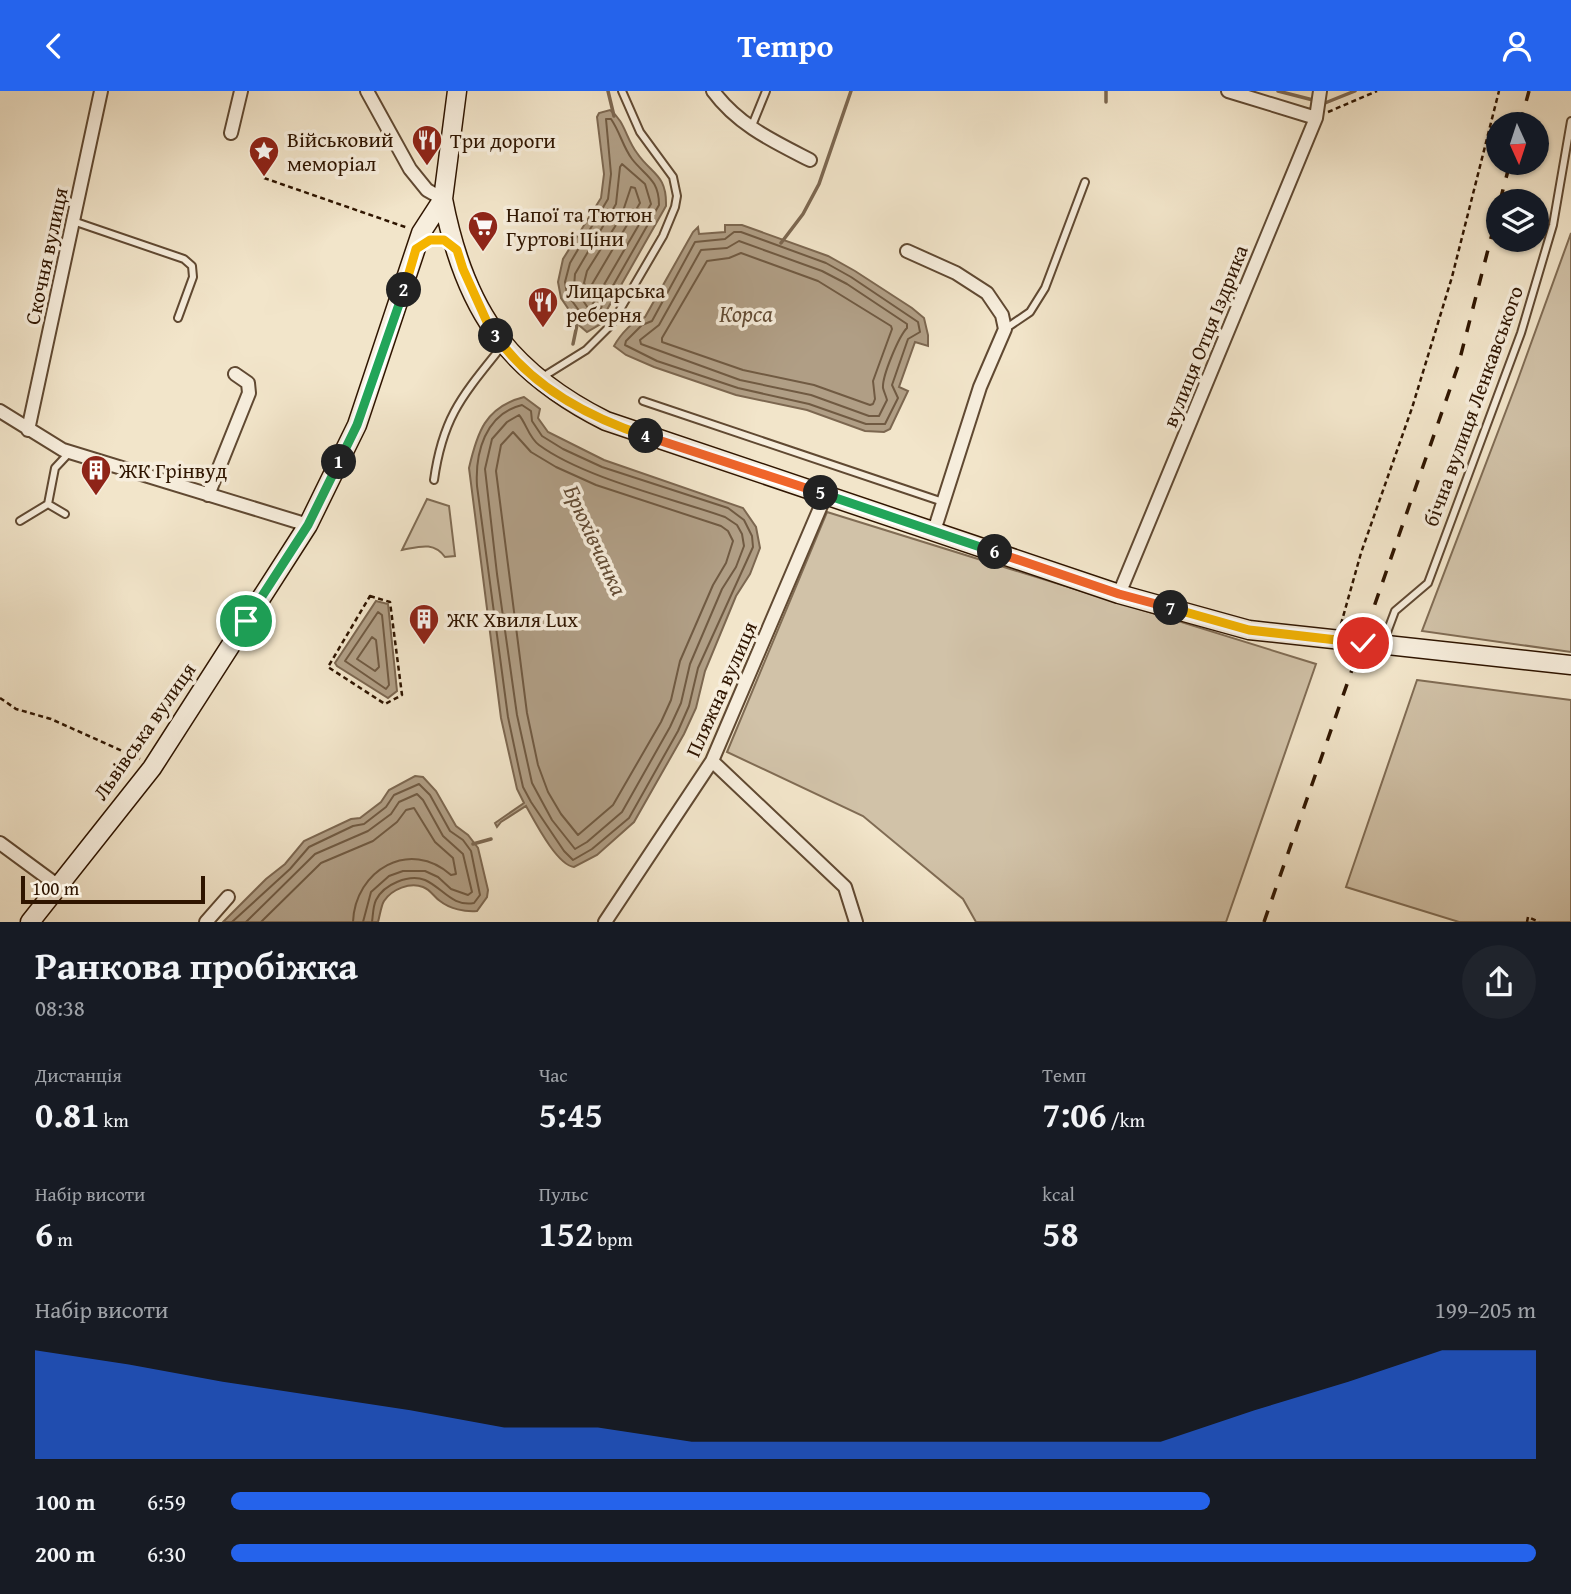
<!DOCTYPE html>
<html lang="uk">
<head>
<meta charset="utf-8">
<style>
  body { margin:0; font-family:"Gentium Book Plus",serif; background:#20242c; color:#f1f3f6; height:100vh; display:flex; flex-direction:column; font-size:26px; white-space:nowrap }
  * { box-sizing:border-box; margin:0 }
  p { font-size:23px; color:#9ea1a6 }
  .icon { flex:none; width:38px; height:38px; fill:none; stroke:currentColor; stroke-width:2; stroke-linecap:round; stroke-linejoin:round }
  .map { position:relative; height:831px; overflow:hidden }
  .drawer { display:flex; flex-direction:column; background:#171b24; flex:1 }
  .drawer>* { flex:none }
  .needle { width:46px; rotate:177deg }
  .fabs { position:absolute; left:1486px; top:21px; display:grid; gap:14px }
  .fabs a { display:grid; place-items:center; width:63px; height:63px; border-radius:50%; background:#171b24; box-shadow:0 2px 5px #0004; font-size:35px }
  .scale { position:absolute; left:21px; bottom:18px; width:184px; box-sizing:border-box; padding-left:7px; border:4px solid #2f1500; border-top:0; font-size:19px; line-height:24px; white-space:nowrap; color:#2f1500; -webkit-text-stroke:5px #f7eedd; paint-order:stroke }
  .pin { position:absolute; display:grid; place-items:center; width:60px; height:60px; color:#fff; margin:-30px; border:4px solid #fff; border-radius:50%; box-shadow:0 2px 7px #0007 }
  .km { position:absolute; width:35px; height:35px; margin:-18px; border-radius:50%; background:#222; color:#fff; font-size:19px; line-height:35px; text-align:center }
  .round { display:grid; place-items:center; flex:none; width:74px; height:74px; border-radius:37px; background:#20242c }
  .head { display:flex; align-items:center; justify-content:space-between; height:119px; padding:0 35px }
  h1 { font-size:38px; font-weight:700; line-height:52px }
  .metrics { display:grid; grid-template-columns:repeat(3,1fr); gap:10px; height:119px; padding:7px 35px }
  .metrics div { display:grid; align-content:center }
  .metrics b { font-size:35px; font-weight:700 }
  .metrics small { font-size:19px; font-weight:400 }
  .metrics p { font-size:19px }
  .chart { height:196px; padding:14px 35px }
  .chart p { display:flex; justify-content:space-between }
  .chart svg { width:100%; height:126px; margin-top:7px; fill:#2563eb; opacity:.7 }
  ul { padding:0 35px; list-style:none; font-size:23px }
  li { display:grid; grid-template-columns:112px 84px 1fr; align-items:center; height:52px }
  li i { height:18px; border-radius:9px; background:#2563eb }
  header { display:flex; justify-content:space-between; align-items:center; height:91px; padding:0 35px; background:#2563eb; color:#fff; font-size:32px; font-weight:700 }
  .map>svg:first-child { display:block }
</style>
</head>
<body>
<header><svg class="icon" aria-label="back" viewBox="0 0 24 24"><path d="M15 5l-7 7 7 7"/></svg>Tempo<svg class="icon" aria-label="person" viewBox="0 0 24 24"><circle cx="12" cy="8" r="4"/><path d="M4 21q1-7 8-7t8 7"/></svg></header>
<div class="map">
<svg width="1571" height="831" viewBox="0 0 1571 831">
  <rect width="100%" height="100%" fill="#f2e5ca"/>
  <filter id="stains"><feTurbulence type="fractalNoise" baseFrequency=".00286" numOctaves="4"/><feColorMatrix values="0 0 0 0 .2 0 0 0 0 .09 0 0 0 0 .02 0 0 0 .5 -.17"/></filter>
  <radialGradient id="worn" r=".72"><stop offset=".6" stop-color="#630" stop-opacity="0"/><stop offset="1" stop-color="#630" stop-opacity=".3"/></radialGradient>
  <path fill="#d1c2a8" stroke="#806c54" stroke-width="2" d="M1571,142V561L1422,540L1517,291Z
    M427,408L449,415L455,465L445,466C433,450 419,456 402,459Z
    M827,421L1316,573L1226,831H976L963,808L863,725L727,661Z
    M1417,589L1571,609V831H1459L1346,796Z"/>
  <path fill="#b09e85" stroke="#7c6750" stroke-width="2" d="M610,19C625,30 626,48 637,62C651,83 667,83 666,115L608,217L604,231L587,241L580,235L561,207L558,191L563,168L601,107L604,83L597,26L599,22Z
    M725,134H742L828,165L855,180L912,217L924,227L928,244V255L915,251L899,296L908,300L890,338L884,341L865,340L807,319L736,304L654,276L626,264L614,255C620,244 634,228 645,226L693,141L698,136L699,143L725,141Z
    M524,306L540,318L538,327L548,341L604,369L743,417L756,436L760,457L750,483L736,505L705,580L696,617L684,643L634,731L597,764L574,776C557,774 535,731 526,715L501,731L497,736L495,732L524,712L517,698L501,627L469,377C477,342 485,316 524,306Z
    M376,510L388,513L397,600L388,607L337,575L335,572Z
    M415,685L423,686L436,700L456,735L468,744L478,757L488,799L487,806L477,820C465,821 450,818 440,810C434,806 431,799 423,796C410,791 392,798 384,810C381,815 380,824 378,831H223L266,788L285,773L304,750L351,728L360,727L381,711L389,699Z"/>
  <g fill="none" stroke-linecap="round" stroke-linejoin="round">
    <path stroke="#705a42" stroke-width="2" d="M606,28H611C620,41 623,56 632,68C645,85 659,88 659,114L602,214L598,227L588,232L567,203L565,191L570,172L608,108L611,83Z
      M622,73L645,93L651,113L591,216L588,217L574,196L575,183L616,113L620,76Z
      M631,96L635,97L640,112L591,195L586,196L584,192L587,180L621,126Z
      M734,141H741L826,172L851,186L918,231L920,241L908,248L892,294L898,307L885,333H866L809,313L738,297L657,270L625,254L626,250L642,234L652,230L695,151L725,148Z
      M739,150L822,180L847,193L907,233V237C899,245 882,285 883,297C884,301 886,305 887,309L879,325H869L811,304L740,289L641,253L640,249L659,234L701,159L727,157Z
      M741,162L818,190L891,235L892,238L873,290L875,308L873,313L870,314L814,294L743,279L662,251V247L707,170L729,167Z
      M522,314L531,320L532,330L542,345L563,358L602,376L728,417L744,429L752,445L753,456L698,577L689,615L678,640L629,727L592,758L573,769L564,760L531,711L523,696L519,678L508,626L477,395C475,362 485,323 522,314Z
      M519,324C526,332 529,347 539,354C584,387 671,407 725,426L737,434L742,443L744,455L736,476L722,498L690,573L681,612L670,636L622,721L587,751L575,758L552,729L532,692L517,624L497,483L485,378L492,348L507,331Z
      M513,341L531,361L556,376L596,394L721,435L728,440L733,450L726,472L713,494L680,570L671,609L661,631L613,714L578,744L561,723L548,701L538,674L527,622L496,380L501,354Z
      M378,521L382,524L389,594L386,598L345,570Z
      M372,546L376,549L379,576L375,580L357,568Z
      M232,831L290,778L309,756L353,735L364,733L386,716L394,704L419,693L430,704L450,740L463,749L471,760L480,804L474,812C452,816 443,797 425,789C409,783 384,793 376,809C373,815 373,824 372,831
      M246,831L315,763L368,740L391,723L399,711L417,703L423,709L443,745L463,763L472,801L468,804L451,798L438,786L425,780H403L389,785L371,801L363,831
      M261,831L321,772L373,750L397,731L406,719L414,717L435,751L453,767L456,783L451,784C410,747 355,779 353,831"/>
    <path stroke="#7c6750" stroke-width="3.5" d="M608,0L614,25
      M1278,0L1313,9
      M1106,11V0
      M1325,12L1355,0
      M781,152L803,123L819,93L851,0
      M573,253L578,229
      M473,753L491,748"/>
    <g stroke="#604932" stroke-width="10">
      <path id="lane" d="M751,37L766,0
        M73,130L184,168L192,175L193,186L178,227
        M1005,238L1030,221L1045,197L1085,91
        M541,287L586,259L611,234L663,145L675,116L677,105L673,86L640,41L622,0
        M643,310L943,411
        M434,389C443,324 464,303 503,254
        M65,423L48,413L55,377L70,361
        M20,430L48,413
        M1383,552L1395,520L1428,492L1521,242L1553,134L1571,30"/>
    </g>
    <g stroke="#604932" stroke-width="16">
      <path id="street" d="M367,0L410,78L427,99L443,108
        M713,0C738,34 773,50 810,69
        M1228,0L1316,27
        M231,42L241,0
        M907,160L956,182L987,202L1002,224L1005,238L980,296L934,440
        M0,320L63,359L308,434
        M28,339L101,0
        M208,404L249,302L248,292L235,283
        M1119,503L1316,27L1320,0
        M712,670L845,796L856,831
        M0,752L57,794
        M206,831L228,806
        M605,831L712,670L826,403"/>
    </g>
    <g stroke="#2f1500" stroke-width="21">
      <path id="secondary" d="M443,108C464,217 506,280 606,330L1119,503L1249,539L1571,574
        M30,831L152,677L308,434L357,334L421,142L443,108L457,0"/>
    </g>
    <path stroke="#2f1500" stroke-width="2.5" stroke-dasharray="5 3.5" stroke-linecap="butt" d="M1328,21L1377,0
      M264,87L408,137
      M370,505L390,511L402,604L385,613L328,576Z
      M1341,533L1361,462L1412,317L1452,186L1499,0
      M0,607L16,618L51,628L140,668
      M1527,831L1528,826L1539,831"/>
    <use href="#lane" stroke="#f7eedd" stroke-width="6"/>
    <use href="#street" stroke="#f7eedd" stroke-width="12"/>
    <use href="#secondary" stroke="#f7eedd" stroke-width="18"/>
    <path stroke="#2f1500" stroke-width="3.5" stroke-dasharray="12 12" stroke-linecap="butt" d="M1520,33L1529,0
      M1500,110L1510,72
      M1264,831L1458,275L1498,120"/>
  </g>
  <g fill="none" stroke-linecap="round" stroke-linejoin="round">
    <g stroke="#fff" stroke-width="14">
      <path id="split-1" d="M246,530L308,434L339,371"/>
    </g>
    <g stroke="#fff" stroke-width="14">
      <path id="split-2" d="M339,371L357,334L404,199"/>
    </g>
    <g stroke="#fff" stroke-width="14">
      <path id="split-3" d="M404,199L416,158L430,149H444L457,159L463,178L487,231L496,245"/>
    </g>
    <g stroke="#fff" stroke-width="14">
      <path id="split-4" d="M496,245C531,295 588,326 646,345"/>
    </g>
    <g stroke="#fff" stroke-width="14">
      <path id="split-5" d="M646,345L821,402"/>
    </g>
    <g stroke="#fff" stroke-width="14">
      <path id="split-6" d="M821,402L995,461"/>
    </g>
    <g stroke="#fff" stroke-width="14">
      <path id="split-7" d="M995,461L1119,503L1171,517"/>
    </g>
    <g stroke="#fff" stroke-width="14">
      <path id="split-8" d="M1171,517L1249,539L1363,552"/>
    </g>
    <use href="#split-1" stroke="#22a559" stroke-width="9"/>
    <use href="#split-2" stroke="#22a559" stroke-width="9"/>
    <use href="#split-3" stroke="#f5b400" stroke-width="9"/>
    <use href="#split-4" stroke="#f5b400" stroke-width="9"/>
    <use href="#split-5" stroke="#f0652b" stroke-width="9"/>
    <use href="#split-6" stroke="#22a559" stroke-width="9"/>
    <use href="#split-7" stroke="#f0652b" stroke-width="9"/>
    <use href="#split-8" stroke="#f5b400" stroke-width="9"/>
  </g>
  <defs>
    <g id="restaurant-pin" transform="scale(1.575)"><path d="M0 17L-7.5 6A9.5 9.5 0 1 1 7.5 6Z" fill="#8f2418" stroke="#f7eedd"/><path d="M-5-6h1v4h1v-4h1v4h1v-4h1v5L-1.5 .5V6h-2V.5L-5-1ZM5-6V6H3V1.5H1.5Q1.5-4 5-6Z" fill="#fff"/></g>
    <g id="sight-pin" transform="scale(1.575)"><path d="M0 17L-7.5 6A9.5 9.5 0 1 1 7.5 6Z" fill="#8f2418" stroke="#f7eedd"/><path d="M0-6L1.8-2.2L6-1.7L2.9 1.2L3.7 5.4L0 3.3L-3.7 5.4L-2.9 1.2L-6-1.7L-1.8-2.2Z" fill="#fff"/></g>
    <g id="supermarket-pin" transform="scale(1.575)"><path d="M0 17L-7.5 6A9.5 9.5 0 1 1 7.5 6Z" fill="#8f2418" stroke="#f7eedd"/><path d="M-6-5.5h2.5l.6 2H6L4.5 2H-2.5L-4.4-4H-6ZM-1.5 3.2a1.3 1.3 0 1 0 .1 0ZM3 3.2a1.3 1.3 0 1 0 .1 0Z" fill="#fff"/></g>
    <g id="building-pin" transform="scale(1.575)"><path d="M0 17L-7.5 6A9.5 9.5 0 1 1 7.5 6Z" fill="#8f2418" stroke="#f7eedd"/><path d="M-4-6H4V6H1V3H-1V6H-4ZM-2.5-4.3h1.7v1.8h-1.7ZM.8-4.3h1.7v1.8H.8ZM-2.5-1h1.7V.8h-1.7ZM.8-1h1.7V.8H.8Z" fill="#fff"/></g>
  </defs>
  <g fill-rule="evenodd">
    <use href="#restaurant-pin" x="427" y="49"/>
    <use href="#sight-pin" x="264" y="60"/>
    <use href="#supermarket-pin" x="483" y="135"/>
    <use href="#restaurant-pin" x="543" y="211"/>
    <use href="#building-pin" x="96" y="379"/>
    <use href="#building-pin" x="424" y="528"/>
  </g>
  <g text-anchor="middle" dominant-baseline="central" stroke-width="7" stroke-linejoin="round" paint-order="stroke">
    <g font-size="21" fill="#2f1500" stroke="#f7eedd" text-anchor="start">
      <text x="287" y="48">Військовий<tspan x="287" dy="24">меморіал</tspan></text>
      <text x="450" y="49">Три дороги</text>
      <text x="506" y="123">Напої та Тютюн<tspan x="506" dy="24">Гуртові Ціни</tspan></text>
      <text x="566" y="199">Лицарська<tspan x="566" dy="24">реберня</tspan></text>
      <text x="119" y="379">ЖК Грінвуд</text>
      <text x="447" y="528">ЖК Хвиля Lux</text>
    </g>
    <g font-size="21" fill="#2f1500" stroke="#f7eedd">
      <text transform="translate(46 165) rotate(-78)">Скочня вулиця</text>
      <text transform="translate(1205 245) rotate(-68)">вулиця Отця Іздрика</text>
      <text transform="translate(1473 315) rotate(-70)">бічна вулиця Ленкавського</text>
      <text transform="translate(721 598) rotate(-66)">Пляжна вулиця</text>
      <text transform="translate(144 640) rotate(-55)">Львівська вулиця</text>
    </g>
    <g font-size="23" font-style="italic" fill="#634c35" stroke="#f7eedd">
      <text x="746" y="222">Корса</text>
      <text transform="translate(596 449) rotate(65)">Брюхівчанка</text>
    </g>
  </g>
  <rect width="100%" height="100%" filter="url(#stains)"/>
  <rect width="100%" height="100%" fill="url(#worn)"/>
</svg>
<div class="fabs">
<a><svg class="needle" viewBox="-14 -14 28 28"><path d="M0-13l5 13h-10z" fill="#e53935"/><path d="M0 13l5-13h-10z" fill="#9ea1a6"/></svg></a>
<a><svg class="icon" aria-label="layers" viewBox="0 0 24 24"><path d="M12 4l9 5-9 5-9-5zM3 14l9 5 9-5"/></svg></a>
</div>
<div class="scale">100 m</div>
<div class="pin" style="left:246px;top:530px;background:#1e9e55"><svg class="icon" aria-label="arrive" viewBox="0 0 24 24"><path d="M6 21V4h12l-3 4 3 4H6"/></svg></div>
<div class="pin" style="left:1363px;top:552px;background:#d93025"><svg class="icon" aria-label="check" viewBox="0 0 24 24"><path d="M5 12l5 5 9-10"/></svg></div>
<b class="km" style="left:339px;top:371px">1</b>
<b class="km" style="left:404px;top:199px">2</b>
<b class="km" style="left:496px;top:245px">3</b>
<b class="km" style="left:646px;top:345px">4</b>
<b class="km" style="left:821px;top:402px">5</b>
<b class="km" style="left:995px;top:461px">6</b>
<b class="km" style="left:1171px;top:517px">7</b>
</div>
<section class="drawer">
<div class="head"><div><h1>Ранкова пробіжка</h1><p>08:38</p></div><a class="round"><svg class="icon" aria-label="share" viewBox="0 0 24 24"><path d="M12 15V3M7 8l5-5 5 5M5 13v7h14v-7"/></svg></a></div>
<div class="metrics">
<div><p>Дистанція</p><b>0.81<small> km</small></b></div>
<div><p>Час</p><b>5:45</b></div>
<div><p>Темп</p><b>7:06<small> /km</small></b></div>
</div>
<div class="metrics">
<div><p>Набір висоти</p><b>6<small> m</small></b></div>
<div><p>Пульс</p><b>152<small> bpm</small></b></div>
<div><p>kcal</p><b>58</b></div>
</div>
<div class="chart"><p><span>Набір висоти</span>199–205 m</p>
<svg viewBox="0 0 160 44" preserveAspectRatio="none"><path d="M0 44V6L10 11L20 17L30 22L40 27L50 33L60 33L70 38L80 38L90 38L100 38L110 38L120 38L130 27L140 17L150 6L160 6V44z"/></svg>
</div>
<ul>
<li><b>100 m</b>6:59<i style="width:75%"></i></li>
<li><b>200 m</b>6:30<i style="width:100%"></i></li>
</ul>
</section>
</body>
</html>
